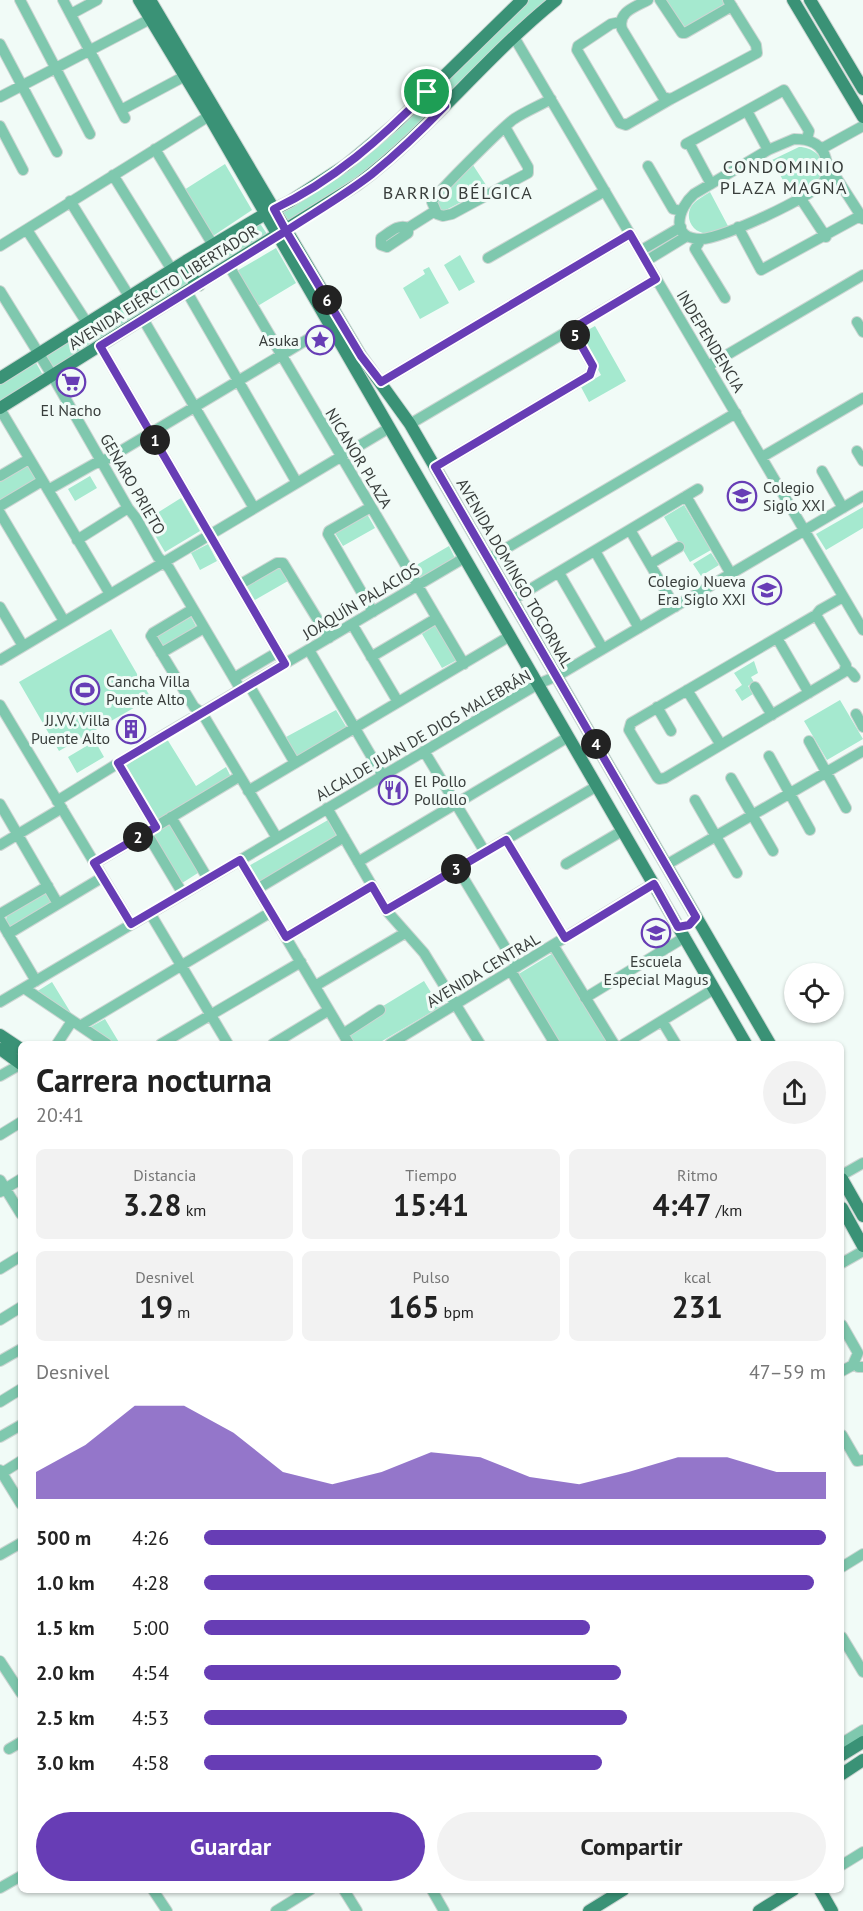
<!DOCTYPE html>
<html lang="es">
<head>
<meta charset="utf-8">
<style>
  body { margin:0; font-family:"PT Sans",sans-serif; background:#f2f2f2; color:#222; height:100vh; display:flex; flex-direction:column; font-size:22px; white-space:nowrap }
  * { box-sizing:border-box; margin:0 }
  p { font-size:20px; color:#767676 }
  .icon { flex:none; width:33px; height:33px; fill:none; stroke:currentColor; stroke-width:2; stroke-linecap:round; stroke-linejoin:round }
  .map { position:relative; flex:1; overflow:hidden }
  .side { position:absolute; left:18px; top:1041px; width:826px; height:852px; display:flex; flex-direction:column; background:#fff; border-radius:9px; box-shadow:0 2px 4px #0004 }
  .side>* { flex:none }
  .buttons { position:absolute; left:784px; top:963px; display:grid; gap:12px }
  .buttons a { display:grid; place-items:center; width:60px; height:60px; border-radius:50%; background:#fff; box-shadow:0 2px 4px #0004; font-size:30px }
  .pin { position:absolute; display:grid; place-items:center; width:51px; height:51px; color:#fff; margin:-26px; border:3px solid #fff; border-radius:50%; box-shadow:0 2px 6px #0007 }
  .km { position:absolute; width:30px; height:30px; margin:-15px; border-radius:50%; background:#222; color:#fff; font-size:16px; line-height:30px; text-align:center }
  .round { display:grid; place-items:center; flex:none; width:63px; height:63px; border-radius:32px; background:#f2f2f2 }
  .headline { display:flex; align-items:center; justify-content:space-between; height:102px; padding:0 18px }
  h1 { font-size:33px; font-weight:600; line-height:45px }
  .stats { display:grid; grid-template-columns:repeat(3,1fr); gap:9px; height:102px; padding:6px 18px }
  .stats div { display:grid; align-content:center; border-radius:9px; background:#f2f2f2; text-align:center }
  .stats b { font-size:30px; font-weight:600 }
  .stats small { font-size:16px; font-weight:400 }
  .stats p { font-size:16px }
  .chart { height:168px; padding:12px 18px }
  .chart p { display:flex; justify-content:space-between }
  .chart svg { width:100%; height:108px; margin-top:6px; fill:#673db5; opacity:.7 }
  .button { display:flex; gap:12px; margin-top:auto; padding:12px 18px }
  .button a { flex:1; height:69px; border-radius:36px; background:#673db5; color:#fff; font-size:24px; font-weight:600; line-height:69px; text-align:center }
  .button a+a { background:#f2f2f2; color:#222 }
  ul { padding:0 18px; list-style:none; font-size:20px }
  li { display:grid; grid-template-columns:96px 72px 1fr; align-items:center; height:45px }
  li i { height:15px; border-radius:8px; background:#673db5 }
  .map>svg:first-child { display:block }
</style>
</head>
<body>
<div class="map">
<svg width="863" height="1911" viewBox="0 0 863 1911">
  <rect width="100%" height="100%" fill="#f1fbf7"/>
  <path fill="#a5e9cf" d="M529,0H550L442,103L433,101L430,97Z
    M665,0H724L726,3L685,27Z
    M417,111L423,117L421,124L362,176L289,224L282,214L284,211L348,170L378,147Z
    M799,147C816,147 832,164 820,179C813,188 802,192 792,197L772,160Z
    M225,164L252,210L213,236L184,190Z
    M473,165L488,188L442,212L436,200Z
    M710,192L728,226C722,229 716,233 709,233C695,235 684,220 691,207C695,200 704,196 710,192Z
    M259,222L269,237L199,279L191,269L190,262Z
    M276,248L296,283L256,307L235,272Z
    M460,255L475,282L459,291L444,265Z
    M182,267C183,274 184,281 192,284L55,370L44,355Z
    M429,267L449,303L420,319L403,288L425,274L423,270Z
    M595,326L626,381L589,402L581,387L601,375L579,335Z
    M35,361L44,377L0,404V382Z
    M27,463L37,480L0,502V479Z
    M90,476L97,488L75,501L68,489Z
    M181,498L200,531L165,552L146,520Z
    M684,505L711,550L690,562L664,517Z
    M863,507V528L826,550L816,534Z
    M367,514L375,528L343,546L335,533Z
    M208,544L217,561L200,570L191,553Z
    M449,546L455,558L419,578L413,567Z
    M711,553L719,565L701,576L693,564Z
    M280,565L288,581L253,601L244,586Z
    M191,617L197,628L162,648L156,637Z
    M436,625L457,660L442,668L422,634Z
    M111,629L151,698L59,751L19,682Z
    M754,661L758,673L751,677L754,682L748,686L753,694L742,701L735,690L742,685L734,673Z
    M840,700L863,739L827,760L804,721Z
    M336,710L347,728L296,757L286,737Z
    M167,739L196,786L226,767L231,777L168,817L201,871L179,885L149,835L160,828L125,766Z
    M95,741L104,757L77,773L68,757Z
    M328,820L338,839L259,885L247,867Z
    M45,891L52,903L14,926H10L6,920L7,915Z
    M555,952L609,1044H558L517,975Z
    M424,981L440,1007L377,1044H353L348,1035L385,1009L383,1006Z
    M52,982L74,1018L36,992Z
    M105,1019L120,1044H106L85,1030Z"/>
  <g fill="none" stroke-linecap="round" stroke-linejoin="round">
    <g stroke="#ccd5d2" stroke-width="12">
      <path id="minor" d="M20,0L90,134
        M63,0L125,118
        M648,0C635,7 617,12 622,29L663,97L671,99L757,53L756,45L728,0
        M660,0L682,33H685L732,6
        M71,14L97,0
        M620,22L611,24L578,46L577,50L620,123L626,125L671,99
        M514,37L863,630
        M0,44L57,152
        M0,97L156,16
        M121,110L185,76
        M747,111L768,150
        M0,126L23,170
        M505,127L528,167V173L452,214L443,216L437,214L432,202C435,194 503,127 514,119C526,111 539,106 551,99
        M794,139C809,139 822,143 826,159C829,166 828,175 824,181C813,197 721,239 701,239C669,239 678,208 694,194L768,150Z
        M689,143L711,184
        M686,144L784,90L809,131L807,139
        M155,149L213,245
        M821,149L863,126
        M648,166L673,209L681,211
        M827,173L836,177L863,219
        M113,175L172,270
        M801,199L826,237
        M70,201L129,296
        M738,227L761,270L860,216
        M408,228V233L387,247L381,245V238C389,233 399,223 408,228L435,211
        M27,230L87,323
        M701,239L695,249L725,298
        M0,246L209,116
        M640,251L681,227
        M488,258L605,191
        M646,261L687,236
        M229,266L464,664
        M0,291L52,375L128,508L136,518L158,557L169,568L241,690
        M187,292L297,483
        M143,319L254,508
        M857,322L863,332
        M100,346L285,664
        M708,366L863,275
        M381,382L630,234
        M0,409L110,594
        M410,424L656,279
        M857,451L863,461
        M762,457L863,398
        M435,467L590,375L593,366L572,329
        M822,471L843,508
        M0,476L29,459
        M48,490L94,464L109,458L330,326
        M686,496L731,574
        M0,506L42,481
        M371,507L329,531L328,534L373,612
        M0,513L64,621
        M630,530L675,607
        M77,540L128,508
        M595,551L639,628
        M488,559L736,413
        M650,564L679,547
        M559,573L603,649
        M239,585L277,563H283L329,638
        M512,600L698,489
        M0,607L23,646
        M193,609L153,633L151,636L194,707L202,713L277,838
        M816,615L846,665L844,672L665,778L659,779L657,777L629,730L631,723L816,615L820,610L843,597
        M352,624L398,702
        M777,638L809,693
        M309,650L383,776
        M161,653L204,628
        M371,657L437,618
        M0,660L389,428
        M846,669L852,673L855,677
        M234,678L278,652
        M249,685L295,763
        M755,687L772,715
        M687,690L721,745
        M0,705L131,924
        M657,707L671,731
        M856,714L863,727
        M809,741L846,808
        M424,751L485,852
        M769,756L810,830
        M118,763L156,827
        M731,778L773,851
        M248,791L510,636
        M695,800L737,873
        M57,801L167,733L464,558
        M0,804L58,904
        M327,808L386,910L424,953L480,1044
        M171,817L208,879
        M146,832L183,894
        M506,840L565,938
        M0,845L62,808
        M240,860L349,1044
        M358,862L568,737
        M95,863L240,776
        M566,864L622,831
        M666,865L863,751
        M458,869L517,967
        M257,889L344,837
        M386,910L597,786
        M150,913L228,1044
        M0,914L48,886
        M0,920L36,981
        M8,934L103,877
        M286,937L372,886
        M553,945L614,1044
        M511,971L555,1044
        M315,986L405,933
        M24,988L107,1044
        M585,998L685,937
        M0,1002L538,684L557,676L863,496
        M662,1021L676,1044
        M80,1026L271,912
        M343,1034L380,1010
        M57,1044L72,1021
        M161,1044L301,962
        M273,1044L329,1010
        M390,1044L653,884
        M624,1044L714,989
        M0,1076L21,1064
        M0,1135L21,1122
        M842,1175L863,1163
        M0,1180L21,1214
        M0,1192L21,1179
        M842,1263L863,1251
        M0,1269L21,1256
        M0,1320L21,1307
        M842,1325L858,1353
        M858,1353L854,1362L858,1367H863
        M0,1361L21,1349
        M842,1371L855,1364
        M0,1402L21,1389
        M842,1435L857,1461L863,1460
        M0,1437L21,1425
        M0,1470L21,1504
        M2,1473L21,1461
        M0,1555L21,1543
        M842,1567L863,1554
        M842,1637L863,1672
        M0,1661L21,1693
        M842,1743L863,1730
        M9,1749L21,1742
        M842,1865L863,1852
        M0,1888L21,1876
        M153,1890L167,1911
        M344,1890L357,1911
        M432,1890L444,1911
        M276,1911L310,1890"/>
    </g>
    <g stroke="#ccd5d2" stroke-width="14">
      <path id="major" d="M139,0L209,116L746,1044
        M150,0L361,356L410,424L770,1044
        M793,0L863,117
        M810,0L863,89
        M186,261L187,273L199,285
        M0,378L186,261L265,214L289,202L346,165L395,124L522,0
        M0,408L358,184C430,130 485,57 556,0
        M0,1035L21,1049
        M0,1049L21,1064
        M842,1179L863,1216
        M842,1208L863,1246
        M842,1755L863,1742
        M842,1774L863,1760
        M820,1890L832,1911
        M589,1911L623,1890
        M759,1911L793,1890"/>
    </g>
    <use href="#minor" stroke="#7fc8ae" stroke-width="10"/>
    <use href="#major" stroke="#3a9276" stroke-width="12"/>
  </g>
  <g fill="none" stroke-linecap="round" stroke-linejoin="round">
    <g stroke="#fff" stroke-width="12">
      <path id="route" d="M427,92C382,138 333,181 274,209L286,231L100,346L285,664L118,763L156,827L94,863L131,924L240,860L286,937L372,886L386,910L506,840L565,938L654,884L678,927L689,925L696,917L435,467L590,375L593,366L572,329L656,279L630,234L381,382L361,356L286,231C315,212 345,195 372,174C398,153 422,130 445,106H436L430,103L427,92"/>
    </g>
    <use href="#route" stroke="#673db5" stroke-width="8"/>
  </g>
  <defs>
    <g id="sight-ring" transform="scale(1.5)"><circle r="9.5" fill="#f1fbf7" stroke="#673db5" stroke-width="1.5"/><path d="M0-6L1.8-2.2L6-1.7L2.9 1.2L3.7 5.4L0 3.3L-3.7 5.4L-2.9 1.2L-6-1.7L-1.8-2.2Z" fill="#673db5"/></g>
    <g id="supermarket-ring" transform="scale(1.5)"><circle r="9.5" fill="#f1fbf7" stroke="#673db5" stroke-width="1.5"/><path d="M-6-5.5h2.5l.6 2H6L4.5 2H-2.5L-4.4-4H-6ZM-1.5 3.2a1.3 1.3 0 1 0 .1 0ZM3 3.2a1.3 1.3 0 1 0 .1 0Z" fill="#673db5"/></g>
    <g id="school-ring" transform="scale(1.5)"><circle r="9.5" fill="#f1fbf7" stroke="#673db5" stroke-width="1.5"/><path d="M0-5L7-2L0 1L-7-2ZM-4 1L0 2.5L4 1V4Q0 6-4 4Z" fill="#673db5"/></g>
    <g id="stadium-ring" transform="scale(1.5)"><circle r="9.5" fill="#f1fbf7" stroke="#673db5" stroke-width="1.5"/><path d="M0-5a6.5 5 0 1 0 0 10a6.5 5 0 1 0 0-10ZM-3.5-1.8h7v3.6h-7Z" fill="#673db5"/></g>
    <g id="building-ring" transform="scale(1.5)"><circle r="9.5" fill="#f1fbf7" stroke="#673db5" stroke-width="1.5"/><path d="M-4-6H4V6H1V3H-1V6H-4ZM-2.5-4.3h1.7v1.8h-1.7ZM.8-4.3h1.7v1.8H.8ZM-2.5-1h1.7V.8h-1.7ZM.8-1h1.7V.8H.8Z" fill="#673db5"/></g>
    <g id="restaurant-ring" transform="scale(1.5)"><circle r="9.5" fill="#f1fbf7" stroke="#673db5" stroke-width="1.5"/><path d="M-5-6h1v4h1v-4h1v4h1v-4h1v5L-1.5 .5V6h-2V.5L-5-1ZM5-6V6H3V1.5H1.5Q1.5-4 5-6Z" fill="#673db5"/></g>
  </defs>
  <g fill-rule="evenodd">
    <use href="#sight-ring" x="320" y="340"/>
    <use href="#supermarket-ring" x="71" y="382"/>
    <use href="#school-ring" x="742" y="496"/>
    <use href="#school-ring" x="767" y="590"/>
    <use href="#stadium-ring" x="85" y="690"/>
    <use href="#building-ring" x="131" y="729"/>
    <use href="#restaurant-ring" x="393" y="790"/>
    <use href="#school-ring" x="656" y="933"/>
  </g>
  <g text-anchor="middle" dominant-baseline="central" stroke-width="6" stroke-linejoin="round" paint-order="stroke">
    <g font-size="16" fill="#393e3c" stroke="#f1fbf7">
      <text transform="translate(163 287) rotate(-32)">AVENIDA EJÉRCITO LIBERTADOR</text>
      <text transform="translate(711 341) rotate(59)">INDEPENDENCIA</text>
      <text transform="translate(359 458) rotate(59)">NICANOR PLAZA</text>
      <text transform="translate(133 484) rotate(60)">GENARO PRIETO</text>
      <text transform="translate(515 573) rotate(60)">AVENIDA DOMINGO TOCORNAL</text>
      <text transform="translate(361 601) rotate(-31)">JOAQUÍN PALACIOS</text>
      <text transform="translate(423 735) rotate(-30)">ALCALDE JUAN DE DIOS MALEBRÁN</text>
      <text transform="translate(483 970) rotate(-31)">AVENIDA CENTRAL</text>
    </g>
    <g font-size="16" fill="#393e3c" stroke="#f1fbf7" text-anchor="end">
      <text x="299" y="340">Asuka</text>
      <text x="71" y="410" text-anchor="middle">El Nacho</text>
      <text x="763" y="487" text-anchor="start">Colegio<tspan x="763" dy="18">Siglo XXI</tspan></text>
      <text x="746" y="581">Colegio Nueva<tspan x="746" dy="18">Era Siglo XXI</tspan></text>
      <text x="106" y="681" text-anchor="start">Cancha Villa<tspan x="106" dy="18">Puente Alto</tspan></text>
      <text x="110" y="720">JJ.VV. Villa<tspan x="110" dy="18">Puente Alto</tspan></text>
      <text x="414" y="781" text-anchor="start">El Pollo<tspan x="414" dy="18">Pollollo</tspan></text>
      <text x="656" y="961" text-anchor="middle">Escuela<tspan x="656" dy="18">Especial Magus</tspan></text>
    </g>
    <g font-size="18" letter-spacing="1.5" fill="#393e3c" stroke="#f1fbf7">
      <text x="784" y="166">CONDOMINIO<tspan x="784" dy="21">PLAZA MAGNA</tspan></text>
      <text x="458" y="192">BARRIO BÉLGICA</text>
    </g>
  </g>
</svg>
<div class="buttons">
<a><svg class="icon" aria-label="locate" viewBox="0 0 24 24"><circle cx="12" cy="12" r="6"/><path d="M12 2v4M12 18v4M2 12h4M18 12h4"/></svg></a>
</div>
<div class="pin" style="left:427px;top:92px;background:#1e9e55"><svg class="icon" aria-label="arrive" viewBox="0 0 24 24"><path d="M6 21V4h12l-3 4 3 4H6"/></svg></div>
<b class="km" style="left:155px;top:440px">1</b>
<b class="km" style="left:138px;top:837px">2</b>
<b class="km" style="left:456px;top:869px">3</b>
<b class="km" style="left:596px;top:744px">4</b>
<b class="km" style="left:575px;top:335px">5</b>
<b class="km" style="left:327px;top:300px">6</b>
<section class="side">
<div class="headline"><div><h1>Carrera nocturna</h1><p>20:41</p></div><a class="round"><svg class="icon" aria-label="share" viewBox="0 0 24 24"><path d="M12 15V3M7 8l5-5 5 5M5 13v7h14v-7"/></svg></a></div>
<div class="stats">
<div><p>Distancia</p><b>3.28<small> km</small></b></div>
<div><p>Tiempo</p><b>15:41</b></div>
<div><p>Ritmo</p><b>4:47<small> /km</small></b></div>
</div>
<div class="stats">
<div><p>Desnivel</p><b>19<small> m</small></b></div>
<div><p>Pulso</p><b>165<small> bpm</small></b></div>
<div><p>kcal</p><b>231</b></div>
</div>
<div class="chart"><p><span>Desnivel</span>47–59 m</p>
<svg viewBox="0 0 160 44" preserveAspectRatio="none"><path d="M0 44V33L10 22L20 6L30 6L40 17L50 33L60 38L70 33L80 25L90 27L100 35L110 38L120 33L130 27L140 27L150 33L160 33V44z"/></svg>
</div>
<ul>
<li><b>500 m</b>4:26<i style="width:100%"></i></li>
<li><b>1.0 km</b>4:28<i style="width:98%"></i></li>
<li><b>1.5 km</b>5:00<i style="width:62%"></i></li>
<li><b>2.0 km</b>4:54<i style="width:67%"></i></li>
<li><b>2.5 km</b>4:53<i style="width:68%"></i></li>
<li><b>3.0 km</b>4:58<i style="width:64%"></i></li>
</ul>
<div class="button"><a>Guardar</a><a>Compartir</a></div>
</section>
</div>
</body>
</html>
